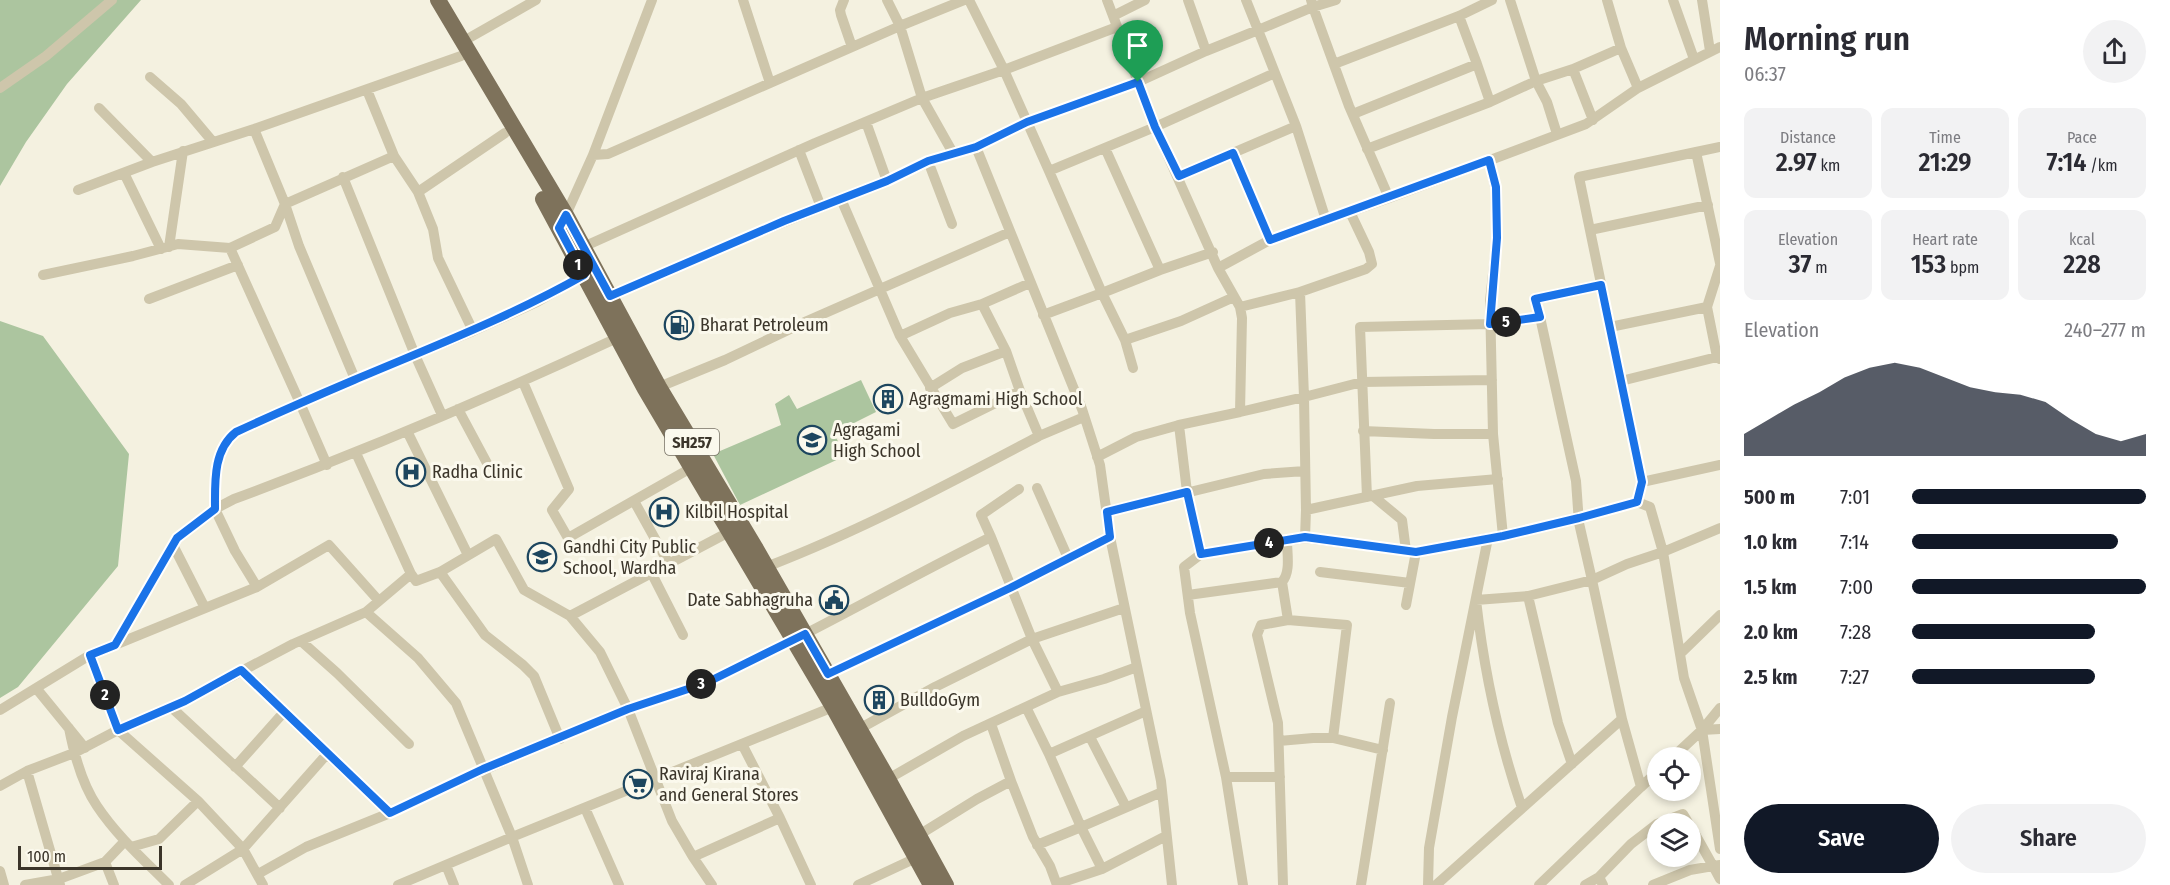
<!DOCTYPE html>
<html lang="en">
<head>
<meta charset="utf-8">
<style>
  body { margin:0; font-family:"Fira Sans Condensed",sans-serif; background:#f2f2f3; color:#2b2b33; height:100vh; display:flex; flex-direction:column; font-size:22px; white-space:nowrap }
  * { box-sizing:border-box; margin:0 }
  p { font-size:20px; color:#7c7c81 }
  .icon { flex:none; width:33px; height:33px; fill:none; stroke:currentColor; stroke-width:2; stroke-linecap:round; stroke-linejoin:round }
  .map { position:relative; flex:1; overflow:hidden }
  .sheet { display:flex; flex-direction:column; background:#fff; width:450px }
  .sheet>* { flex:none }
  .tools { position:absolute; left:1647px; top:747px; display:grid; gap:12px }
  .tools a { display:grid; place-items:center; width:54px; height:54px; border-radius:50%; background:#fff; box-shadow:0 3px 9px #0003; font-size:30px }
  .scale { position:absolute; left:18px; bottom:15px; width:144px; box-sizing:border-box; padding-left:6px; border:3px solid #3b352a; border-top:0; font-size:16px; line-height:21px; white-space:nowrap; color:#3b352a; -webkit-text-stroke:4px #fbf9ed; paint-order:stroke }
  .pin { position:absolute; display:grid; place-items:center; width:51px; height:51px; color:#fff; margin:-62px -26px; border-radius:50% 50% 50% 0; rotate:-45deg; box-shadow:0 0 6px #0007 }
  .pin .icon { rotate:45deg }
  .km { position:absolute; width:30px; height:30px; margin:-15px; border-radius:50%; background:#222; color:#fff; font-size:16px; line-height:30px; text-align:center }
  .round { display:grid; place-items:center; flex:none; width:63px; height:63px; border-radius:32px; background:#f2f2f3 }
  .overview { display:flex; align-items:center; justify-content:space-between; height:102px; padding:0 24px }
  h1 { font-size:33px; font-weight:600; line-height:45px }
  .figures { display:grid; grid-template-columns:repeat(3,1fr); gap:9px; height:102px; padding:6px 24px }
  .figures div { display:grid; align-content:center; border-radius:12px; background:#f2f2f3; text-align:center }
  .figures b { font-size:26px; font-weight:600 }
  .figures small { font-size:16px; font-weight:400 }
  .figures p { font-size:16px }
  .chart { height:168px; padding:12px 24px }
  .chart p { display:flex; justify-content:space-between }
  .chart svg { width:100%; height:108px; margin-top:6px; fill:#111827; opacity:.7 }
  .cta { display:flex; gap:12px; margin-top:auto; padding:12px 24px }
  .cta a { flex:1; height:69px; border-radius:36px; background:#111827; color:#fff; font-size:24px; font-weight:600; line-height:69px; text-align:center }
  .cta a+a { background:#f2f2f3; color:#2b2b33 }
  ul { padding:0 24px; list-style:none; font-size:20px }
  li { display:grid; grid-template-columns:96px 72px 1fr; align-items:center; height:45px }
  li i { height:15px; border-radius:8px; background:#111827 }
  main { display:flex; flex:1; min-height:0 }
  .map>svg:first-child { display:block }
</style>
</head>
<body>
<main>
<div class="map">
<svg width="1720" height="885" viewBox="0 0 1720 885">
  <rect width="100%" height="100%" fill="#f4f1e0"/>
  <path fill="#acc59f" d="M0,0H141L67,84L26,142L0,186Z
    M0,321L43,336L129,454L118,566L18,687L0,698Z
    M861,380L876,412L834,433L845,456L740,505L713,454L781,425L775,404L789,395L797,409Z"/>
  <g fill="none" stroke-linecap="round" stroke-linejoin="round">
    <path stroke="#cec6ab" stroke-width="10" d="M743,0L770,83
      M844,0L840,10L841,15L852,47
      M969,0L1004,70L1049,171L1155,127L1107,0
      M1311,0L1313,7L1258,30L1275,73L1155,127L1218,268L1240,307L1242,318L1240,412L1304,397L1300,292L1366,269L1372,264L1369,252L1350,212
      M1673,0L1694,59
      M1702,0L1710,51
      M1113,16L1145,0
      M1459,16L1477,64
      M462,42L536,0
      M1206,51L1258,30L1246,0
      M1334,64L1459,16L1492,0
      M150,77L181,104L213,142
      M0,88L46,56L112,0
      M1638,88L1720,47
      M367,90L394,156
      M99,108L152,162
      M1353,114L1477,64L1490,102
      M1593,120L1573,69L1621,48
      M866,122L887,181
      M1296,126L1326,220
      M254,129L285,204L394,156L418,192L505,133
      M1557,134L1547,102L1536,81L1573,69
      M976,147L1027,122L1138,82L1206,51L1188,0
      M1105,148L1160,270L1213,252
      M1367,149L1490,102L1536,81L1510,0
      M799,150L821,207
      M1696,152L1720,147
      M953,153L976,147L1082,409L1100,465L1110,537L1161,781L1172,885
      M1233,153L1270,240
      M593,155L608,154L900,26L887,0
      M1489,160L1495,187L1497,238L1490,301L1493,434
      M928,161L952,224
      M1049,171L1102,293L1160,270
      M124,173L161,249
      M1179,176L1296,126L1275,73
      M343,177L415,355L442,415
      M78,190L152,162L254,129L461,56
      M418,192L433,229L438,258L473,331L537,302L584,275
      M1389,198L1586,124L1638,88L1621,48L1607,0
      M841,199L900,336L953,424L1020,391
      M285,204L299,246L355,379L473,331
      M285,204L275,227L230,248L300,403L355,379
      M565,217L593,155L652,0
      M1590,230L1708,205
      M169,247L183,151
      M583,247L815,143L922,98L900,26L964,0
      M1720,266L1707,307L1717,357L1720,359
      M1218,268L1270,240L1389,198L1349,106L1313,7L1336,0
      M43,275L133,256L178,244L230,248
      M610,296C697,258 784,221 872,187C900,176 925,162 953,153L922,98L1004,70L1117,27
      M149,299L238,265
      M1240,307L1300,292
      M1043,315L1102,293L1125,340L1133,368
      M1540,317L1535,299L1601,285
      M1610,327L1707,307
      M900,336L950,313L982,304L1030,283
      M1125,340L1181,321L1234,297
      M1621,381L1717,357
      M523,382L569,489L552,510L568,538L691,468
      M659,387L725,360L807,321L1010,232
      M930,388L962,368L1006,351
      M458,409L488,465
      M1240,412L1179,425L1187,492L1201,554L1184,567L1190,613L1226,777L1243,885
      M407,431L468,555
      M1363,431L1434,434H1493L1503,536L1488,538L1452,717L1429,848L1428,885
      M1039,436L1084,417
      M356,453L411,574
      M1097,457L1136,437L1179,425
      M1642,482L1720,465
      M1037,488L1068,558
      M1373,496L1402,520L1406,551
      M1367,497L1360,327L1490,324L1540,317L1576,481L1579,523L1592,580L1627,564L1663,552L1684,678L1702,730
      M634,501L669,564
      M1637,502L1642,482L1579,177L1696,152L1720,263
      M1306,510L1304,397L1362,382L1492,380
      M1107,512L1264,474L1305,471
      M1503,536L1579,518L1637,502L1650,507L1663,552L1720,528
      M991,537L981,515L1019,489
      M1305,538L1306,510L1417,486L1498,479
      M173,545L205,608
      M1201,554L1305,538L1416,552
      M766,567C860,531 950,483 1039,436L1020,391L1006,351L982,304
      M440,572L485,635L523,665L534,676L560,739
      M1320,572L1410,583
      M652,574L683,635
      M1282,582L1288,620
      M257,587L235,551L215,509L234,499C364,451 491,397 617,338
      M1188,595L1282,582C1291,572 1287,554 1287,540
      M1528,596L1558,723L1572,764
      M379,601L329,545L257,587L90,655L118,730L185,701L293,644L366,612L411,574L416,581L440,572L496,539L524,590L570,616L600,652L628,709L672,821L693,857L780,818
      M1406,605L1416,552L1488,538
      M366,612L418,658L456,703L512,837L528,885
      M570,616L729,532
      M301,641L337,673L409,744
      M115,645L177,538L215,509C215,482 213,450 236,432L300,403L327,465
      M1680,654L1720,615
      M241,670L327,754
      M828,674L1010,588L1110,537
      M36,688L85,748
      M1058,692L1104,679L1137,667
      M171,707L280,808
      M1026,707L1049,754
      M0,710L90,655
      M1146,711L1049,754L1081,827L1162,792
      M69,728C74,754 82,784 97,806C117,836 144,860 169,885
      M859,729L935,687L1032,639L1124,608
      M1720,729L1702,730L1720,849
      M1090,737L1126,807
      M1279,741L1313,738H1333
      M742,744L780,818L811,885
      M1672,758L1702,730L1720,708
      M235,767L284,712
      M27,771L60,885
      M1226,777H1280
      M1011,781L1033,837L1050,866L1057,885
      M0,786L27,771L74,753L118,730L198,801L243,849L327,754L390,813C467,777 546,742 626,710C653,699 682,694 708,682C804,638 896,584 991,537L1032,639L1058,692L963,736L888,779
      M1641,787L1658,771
      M585,808L619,885
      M1690,825L1713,866L1720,865
      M914,838L977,799L1011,781L991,724
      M1037,845L1081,827L1102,869L1166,836
      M131,847L159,839L198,801
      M693,857L712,885
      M105,862L114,885
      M446,865L454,885
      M0,871L4,885
      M258,874L306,847L390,813
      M1057,884L1102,869
      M25,885L59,879L105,862L125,841
      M185,885L243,849L263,885
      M398,885L512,837L833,707
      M858,885L916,858
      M1283,885L1278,723L1257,635L1261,625L1288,620L1347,625L1333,738L1383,750
      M1361,885L1390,703
      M1436,885L1622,719L1592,580L1528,596L1476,600C1484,671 1499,741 1522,808
      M1539,885L1641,787L1622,719
      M1585,885L1599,877
      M1603,885L1599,877L1631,844L1657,824L1683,814L1689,824
      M1653,885L1690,870L1713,866L1720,879"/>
    <path stroke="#7e725b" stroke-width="16" d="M438,0L566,215L659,387L755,547L888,779L946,885
      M543,199L645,389L833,707L931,885"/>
  </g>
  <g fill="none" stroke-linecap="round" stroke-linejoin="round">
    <g stroke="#fff" stroke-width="12">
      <path id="route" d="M1138,82L1155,127L1179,176L1233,153L1270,240L1489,160L1496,187L1497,238L1490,324L1540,317L1535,299L1601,285L1642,482L1637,502L1579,518L1503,536L1416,552L1305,537L1201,554L1187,492L1107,512L1110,537L1010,588L828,674L805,634L706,683L628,709L483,769L390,813L241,670L185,701L118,730L90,655L115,645L177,538L215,509C215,482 213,450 236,432C275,414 314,397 354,380C432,347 510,317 584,275L559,228L566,215L610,296L784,221L887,181L928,161L976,147L1027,122Z"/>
    </g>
    <use href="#route" stroke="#1a73e8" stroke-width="8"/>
  </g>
  <defs>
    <g id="fuel-ring" transform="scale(1.5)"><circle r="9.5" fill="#fbf9ed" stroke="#1d465f" stroke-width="1.5"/><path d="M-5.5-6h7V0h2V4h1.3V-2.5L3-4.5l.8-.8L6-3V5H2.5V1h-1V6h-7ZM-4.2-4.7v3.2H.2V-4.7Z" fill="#1d465f"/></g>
    <g id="building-ring" transform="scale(1.5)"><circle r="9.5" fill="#fbf9ed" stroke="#1d465f" stroke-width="1.5"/><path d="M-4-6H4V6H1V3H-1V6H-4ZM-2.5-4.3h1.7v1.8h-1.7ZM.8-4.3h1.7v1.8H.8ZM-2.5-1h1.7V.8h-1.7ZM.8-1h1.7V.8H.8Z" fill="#1d465f"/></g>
    <g id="school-ring" transform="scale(1.5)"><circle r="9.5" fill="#fbf9ed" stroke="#1d465f" stroke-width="1.5"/><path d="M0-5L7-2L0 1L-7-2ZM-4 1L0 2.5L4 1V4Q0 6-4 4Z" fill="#1d465f"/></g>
    <g id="hospital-ring" transform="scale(1.5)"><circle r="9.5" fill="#fbf9ed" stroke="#1d465f" stroke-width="1.5"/><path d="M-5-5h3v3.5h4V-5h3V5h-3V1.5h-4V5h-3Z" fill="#1d465f"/></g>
    <g id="civic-ring" transform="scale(1.5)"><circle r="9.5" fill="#fbf9ed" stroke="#1d465f" stroke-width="1.5"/><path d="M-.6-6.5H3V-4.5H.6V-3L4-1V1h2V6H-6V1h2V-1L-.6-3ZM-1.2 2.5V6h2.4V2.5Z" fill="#1d465f"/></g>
    <g id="supermarket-ring" transform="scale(1.5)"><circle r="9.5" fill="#fbf9ed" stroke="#1d465f" stroke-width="1.5"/><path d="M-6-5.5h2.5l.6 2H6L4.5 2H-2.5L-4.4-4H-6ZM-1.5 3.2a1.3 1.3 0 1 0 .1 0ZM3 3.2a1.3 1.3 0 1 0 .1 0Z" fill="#1d465f"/></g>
  </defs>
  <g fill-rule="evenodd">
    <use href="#fuel-ring" x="679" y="325"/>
    <use href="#building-ring" x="888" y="399"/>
    <use href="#school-ring" x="812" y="440"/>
    <use href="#hospital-ring" x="411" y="472"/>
    <use href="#hospital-ring" x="664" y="512"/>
    <use href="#school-ring" x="542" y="557"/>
    <use href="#civic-ring" x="834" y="600"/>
    <use href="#building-ring" x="879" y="700"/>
    <use href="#supermarket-ring" x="638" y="784"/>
  </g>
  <g text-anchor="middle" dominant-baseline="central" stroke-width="6" stroke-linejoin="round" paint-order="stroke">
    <rect fill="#fbf9ed" stroke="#757064" stroke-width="1.5" x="665" y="429" width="54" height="26" rx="4.5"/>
    <g font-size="16" font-weight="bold" fill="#3b352a">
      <text x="692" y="442">SH257</text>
    </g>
    <g font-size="18" fill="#3b352a" stroke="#fbf9ed" text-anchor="start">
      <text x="700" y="325">Bharat Petroleum</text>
      <text x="909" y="399">Agragmami High School</text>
      <text x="833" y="430">Agragami<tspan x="833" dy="21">High School</tspan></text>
      <text x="432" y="472">Radha Clinic</text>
      <text x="685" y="512">Kilbil Hospital</text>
      <text x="563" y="547">Gandhi City Public<tspan x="563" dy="21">School, Wardha</tspan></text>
      <text x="813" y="600" text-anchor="end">Date Sabhagruha</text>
      <text x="900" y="700">BulldoGym</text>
      <text x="659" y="774">Raviraj Kirana<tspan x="659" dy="21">and General Stores</tspan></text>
    </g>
  </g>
</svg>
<div class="tools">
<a><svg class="icon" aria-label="locate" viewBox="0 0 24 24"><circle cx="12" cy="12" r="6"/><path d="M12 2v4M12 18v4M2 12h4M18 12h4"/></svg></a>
<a><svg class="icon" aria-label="layers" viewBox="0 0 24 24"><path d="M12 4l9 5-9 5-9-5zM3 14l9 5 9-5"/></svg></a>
</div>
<div class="scale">100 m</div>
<div class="pin" style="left:1138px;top:82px;background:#1e9e55"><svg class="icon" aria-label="arrive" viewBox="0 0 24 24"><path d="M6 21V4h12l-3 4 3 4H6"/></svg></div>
<b class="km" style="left:578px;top:265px">1</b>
<b class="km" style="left:105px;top:695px">2</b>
<b class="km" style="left:701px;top:684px">3</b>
<b class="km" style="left:1269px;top:543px">4</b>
<b class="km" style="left:1506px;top:322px">5</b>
</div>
<section class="sheet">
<div class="overview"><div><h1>Morning run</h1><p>06:37</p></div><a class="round"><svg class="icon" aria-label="share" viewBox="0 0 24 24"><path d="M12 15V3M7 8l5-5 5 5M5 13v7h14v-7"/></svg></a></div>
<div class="figures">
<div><p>Distance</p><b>2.97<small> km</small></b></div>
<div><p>Time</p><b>21:29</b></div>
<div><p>Pace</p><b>7:14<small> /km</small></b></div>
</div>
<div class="figures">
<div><p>Elevation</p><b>37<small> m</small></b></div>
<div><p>Heart rate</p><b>153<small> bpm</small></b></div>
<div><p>kcal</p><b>228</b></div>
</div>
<div class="chart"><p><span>Elevation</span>240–277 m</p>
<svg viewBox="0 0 160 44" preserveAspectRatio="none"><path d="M0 44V35L10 29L20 23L30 18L40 12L50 8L60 6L70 8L80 12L90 16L100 18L110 19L120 22L130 29L140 35L150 38L160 35V44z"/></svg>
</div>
<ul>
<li><b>500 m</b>7:01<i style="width:100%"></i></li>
<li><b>1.0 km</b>7:14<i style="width:88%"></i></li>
<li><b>1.5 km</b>7:00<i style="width:100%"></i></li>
<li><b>2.0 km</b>7:28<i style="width:78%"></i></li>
<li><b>2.5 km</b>7:27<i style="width:78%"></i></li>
</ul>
<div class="cta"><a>Save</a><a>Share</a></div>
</section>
</main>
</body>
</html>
